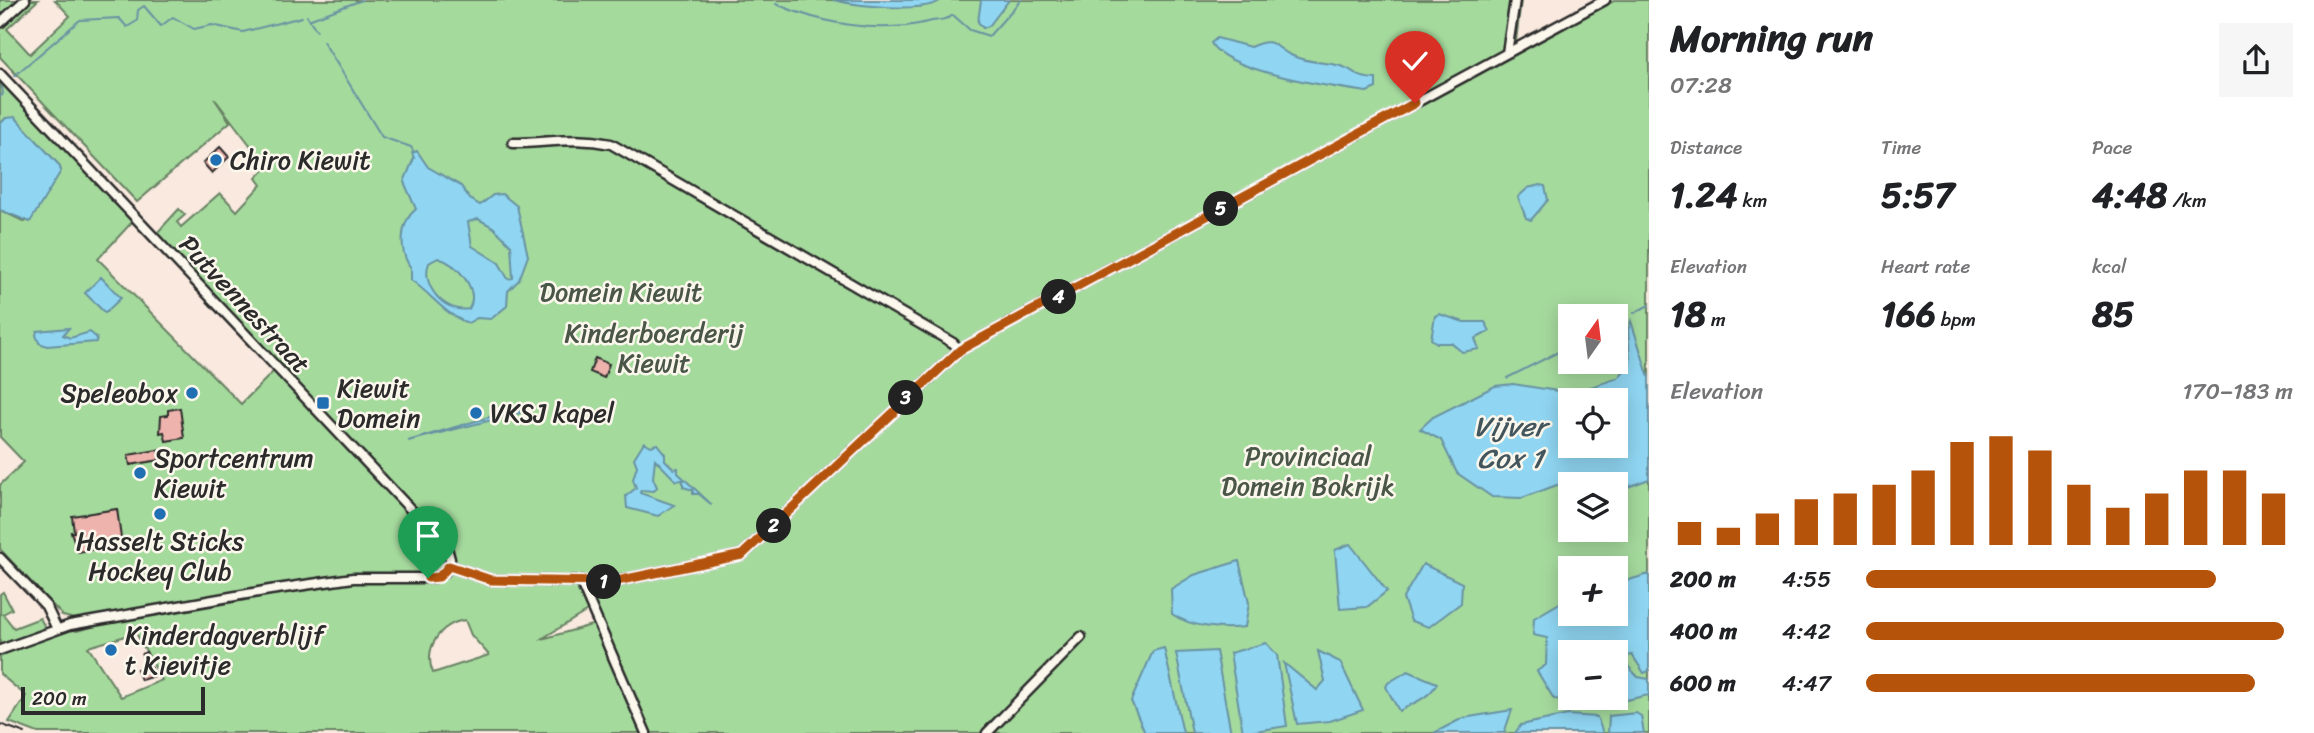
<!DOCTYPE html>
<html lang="en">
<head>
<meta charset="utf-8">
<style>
  body { margin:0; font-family:Sriracha,sans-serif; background:#f6f6f6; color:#202124; height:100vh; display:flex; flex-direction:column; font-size:26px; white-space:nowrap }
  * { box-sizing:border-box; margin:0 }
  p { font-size:23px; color:#757577 }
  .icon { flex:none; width:38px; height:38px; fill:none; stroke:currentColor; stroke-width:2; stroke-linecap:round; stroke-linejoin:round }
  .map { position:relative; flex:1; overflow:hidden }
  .details { display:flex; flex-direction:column; background:#fff; width:665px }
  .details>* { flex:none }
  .needle { width:46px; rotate:14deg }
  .buttons { position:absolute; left:1558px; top:304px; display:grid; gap:14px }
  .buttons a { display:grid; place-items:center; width:70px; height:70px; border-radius:0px; background:#fff; box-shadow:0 4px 18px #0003; font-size:35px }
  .scale { position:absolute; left:21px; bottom:18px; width:184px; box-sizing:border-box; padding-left:7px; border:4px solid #2b2b2b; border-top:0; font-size:19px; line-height:24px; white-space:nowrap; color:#2b2b2b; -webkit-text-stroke:5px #fbf7ec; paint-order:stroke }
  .pin { position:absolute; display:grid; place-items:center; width:60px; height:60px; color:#fff; margin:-72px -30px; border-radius:50% 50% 50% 0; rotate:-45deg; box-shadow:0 0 7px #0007 }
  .pin .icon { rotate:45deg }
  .km { position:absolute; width:35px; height:35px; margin:-18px; border-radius:50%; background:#222; color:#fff; font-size:19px; line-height:35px; text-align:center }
  .round { display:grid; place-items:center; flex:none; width:74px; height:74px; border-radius:0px; background:#f6f6f6 }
  .summary { display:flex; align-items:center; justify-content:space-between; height:119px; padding:0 21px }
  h1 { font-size:38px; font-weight:800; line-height:52px }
  .figures { display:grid; grid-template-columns:repeat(3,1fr); gap:10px; height:119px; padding:7px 21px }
  .figures div { display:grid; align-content:center }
  .figures b { font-size:35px; font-weight:800 }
  .figures small { font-size:19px; font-weight:400 }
  .figures p { font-size:19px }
  .chart { height:196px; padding:14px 21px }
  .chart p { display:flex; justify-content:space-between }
  .chart svg { width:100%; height:126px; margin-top:7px; stroke:#b45309; stroke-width:6 }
  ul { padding:0 21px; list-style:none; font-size:23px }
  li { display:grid; grid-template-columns:112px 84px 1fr; align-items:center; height:52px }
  li i { height:18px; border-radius:9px; background:#b45309 }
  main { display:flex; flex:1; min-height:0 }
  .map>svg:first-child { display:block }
</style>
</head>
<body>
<main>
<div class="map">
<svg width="1649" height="733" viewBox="0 0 1649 733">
  <rect width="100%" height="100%" fill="#f9e9df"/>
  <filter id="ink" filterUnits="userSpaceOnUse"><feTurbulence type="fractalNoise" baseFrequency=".0143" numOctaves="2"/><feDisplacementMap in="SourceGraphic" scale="14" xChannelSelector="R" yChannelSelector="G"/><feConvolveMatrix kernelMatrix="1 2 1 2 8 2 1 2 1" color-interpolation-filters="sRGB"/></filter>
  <g filter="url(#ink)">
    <path fill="#a5da9d" stroke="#688264" stroke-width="2" fill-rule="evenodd" d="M0,0H38L7,29L30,54L70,16L55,0H1521L1515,50L1616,0H1649V733H38L9,722L26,696L0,674V594L3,592L12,609L3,614L14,628L40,618L46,629L58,625L77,631L134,616L78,620L63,616L0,549V485L24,462L0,437V210L25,222L61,171L59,165L15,118H6L0,124V81L133,221L98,259L241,404L274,371L355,458L362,453L156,234L179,209L185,215L177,222L181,227L220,193L237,211L261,185L256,178L267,167L214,98L230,122L137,202L0,57ZM1570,317H1615V362H1570ZM1570,401H1615V446H1570ZM1570,485H1615V530H1570ZM1570,569H1615V614H1570ZM589,610L595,624L542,639L543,638ZM465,620L471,635L489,655L433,673C423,648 440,624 465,620ZM136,633L162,680L121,697L88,647ZM1570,653H1615V698H1570Z"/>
    <path fill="#90d6f2" stroke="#6892a2" stroke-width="2" fill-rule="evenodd" d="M833,0H941C924,14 854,5 833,0Z
      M981,0H1009L989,26L983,28L978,22Z
      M1217,38L1250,47C1276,35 1273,48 1293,56C1308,63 1326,62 1341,66C1357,71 1354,78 1376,79V88L1367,92C1334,87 1226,72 1211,43Z
      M15,117L59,165L61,171L30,222L0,210V124L6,118Z
      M417,151L428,167L461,186L470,199L480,205L493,195L502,194L517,206L528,256L519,280L508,291L507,306L491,319L477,318L468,323C445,315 431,294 411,280V268C399,252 399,223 416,209L404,182L414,158L412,153ZM478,219L493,227L511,245L513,278L508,279L499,263L472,246L468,222ZM438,258C458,264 480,290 469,309C446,314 420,286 429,263Z
      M1540,185L1545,186L1548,200L1531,220L1526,218L1518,197L1528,188Z
      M101,277L121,298L105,313L85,293Z
      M1439,314L1464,322H1485L1490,331L1475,339L1479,349L1462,352L1451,343H1437L1431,339L1435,316Z
      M1631,321L1649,378V479L1628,487L1581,482L1557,485L1522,498L1492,497L1457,473L1441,440L1420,429L1433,417L1495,386L1513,384L1564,392L1582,390L1618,378L1630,364L1628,330ZM1570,401H1615V446H1570Z
      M69,328L63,335L70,338L90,332L97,338L96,342L47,346L39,343L36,335L37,331Z
      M520,408V413L408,441Z
      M644,442L651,446L657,444L665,454V460L674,469L678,468V473L712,505L699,494H693V490L683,487V480L676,481L655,459L653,478L657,487L654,491L641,490L640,493L674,505L658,516L627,508L626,496L636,488L633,479L637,466L634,458Z
      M1350,544L1387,591L1367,607L1340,609L1335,550Z
      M1239,561L1249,603L1245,627C1223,630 1190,627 1172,614L1171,589L1194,575Z
      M1423,564L1462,583L1461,603L1429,627L1411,621L1403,598Z
      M1649,574V671L1644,673L1632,655L1615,659V653H1570V698H1580V701L1554,699L1537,671L1546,665L1547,638L1533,635L1534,618L1570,597V614H1615V584Z
      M1266,643L1277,655L1287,726L1243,733L1230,653Z
      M1164,648L1183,733H1145L1131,701L1153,651Z
      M1216,651L1231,733H1192L1176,653Z
      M1318,651L1340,662L1363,710L1330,721L1297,724L1284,663L1317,690L1325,681Z
      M1626,664L1638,677L1649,679V695L1608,704H1590L1588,698H1615V666Z
      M1408,671L1437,683C1431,697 1412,704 1399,711L1386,687L1388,683Z
      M1512,710L1504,733H1434L1463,718Z
      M1636,713L1641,716L1644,733H1608L1609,716Z
      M1568,715L1597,717L1603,733H1515L1521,725Z"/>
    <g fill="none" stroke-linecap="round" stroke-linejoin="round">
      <path stroke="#6892a2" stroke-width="2" d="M776,4C822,24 879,34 928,22C937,19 944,22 953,15L970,30L989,36L1021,0
        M307,16L317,31
        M311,19L362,0
        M323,41L382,137L411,147L414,152
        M14,76L80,20L119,18L127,27L137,21L138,10L144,6L161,26L173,17L194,29L212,25L243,32L302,17
        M0,97L3,94L2,86
        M1634,313L1649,305
        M1615,323L1627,316
        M1507,378L1570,346"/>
    </g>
    <path fill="#efb3ad" stroke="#2b2b2b" stroke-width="2" d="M220,147L229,157L212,173L203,163Z
      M595,358L609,364L604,378L590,372Z
      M180,408L184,438L166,441L164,432L160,433L161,416L168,415V410Z
      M158,450L160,460L130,465L128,455Z
      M117,509L122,545L78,552L71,532H74L72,516Z
      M146,652L154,676L141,680L137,669L146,667L142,654Z"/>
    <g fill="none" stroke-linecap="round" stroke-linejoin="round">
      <g stroke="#2b2b2b" stroke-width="13">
        <path id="minor" d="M0,23L25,0
          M1507,53L1515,0
          M0,74L447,548L450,559L449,566
          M513,143C550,143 573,136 611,144L953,343L960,350
          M0,558L46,606L57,629
          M449,566L491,580L612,582L742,555L960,350L1605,0
          M581,583L646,733
          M0,650L70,625L270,590L353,578H434L444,573L449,566
          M987,733L1081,637"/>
      </g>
      <use href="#minor" stroke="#fbf7ec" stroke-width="8"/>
      <path stroke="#2b2b2b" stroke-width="2" d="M0,724L25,733"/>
    </g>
  </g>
  <g fill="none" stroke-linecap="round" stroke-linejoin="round" filter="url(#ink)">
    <g stroke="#fff" stroke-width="14">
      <path id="route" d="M428,578L439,577L449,566L491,580L612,582L742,555L960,350L1415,103"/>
    </g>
    <use href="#route" stroke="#b45309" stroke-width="9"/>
  </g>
  <g fill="#1f6fb2" stroke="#fbf7ec" stroke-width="2.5">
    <circle cx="216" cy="160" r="7"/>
    <circle cx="192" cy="393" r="7"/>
    <rect x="316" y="396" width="14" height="14" rx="3.5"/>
    <circle cx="476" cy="413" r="7"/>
    <circle cx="140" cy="473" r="7"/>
    <circle cx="160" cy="514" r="7"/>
    <circle cx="111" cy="650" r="7"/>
  </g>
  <g text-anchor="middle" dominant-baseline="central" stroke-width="5" stroke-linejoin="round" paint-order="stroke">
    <g font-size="26" fill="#2b2b2b" stroke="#fbf7ec" text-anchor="start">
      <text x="230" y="160">Chiro Kiewit</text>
      <text x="337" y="388">Kiewit<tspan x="337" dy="30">Domein</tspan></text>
      <text x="178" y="393" text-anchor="end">Speleobox</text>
      <text x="490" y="413">VKSJ kapel</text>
      <text x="154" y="458">Sportcentrum<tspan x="154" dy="30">Kiewit</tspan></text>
      <text x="160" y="541" text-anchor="middle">Hasselt Sticks<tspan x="160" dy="30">Hockey Club</tspan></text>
      <text x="125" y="635">Kinderdagverblijf<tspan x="125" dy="30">t Kievitje</tspan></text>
    </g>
    <g font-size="26" fill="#4a5748" stroke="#fbf7ec">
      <text x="621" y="292">Domein Kiewit</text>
      <text x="654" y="333">Kinderboerderij<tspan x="654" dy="30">Kiewit</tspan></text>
      <text x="1308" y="456">Provinciaal<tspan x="1308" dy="30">Domein Bokrijk</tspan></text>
    </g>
    <g font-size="26" fill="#2b2b2b" stroke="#fbf7ec">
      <text transform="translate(245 304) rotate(47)">Putvennestraat</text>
    </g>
    <g font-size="28" font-style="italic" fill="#44565d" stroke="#fbf7ec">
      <text x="1510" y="426">Vijver<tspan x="1510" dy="32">Cox 1</tspan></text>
    </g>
  </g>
</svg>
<div class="buttons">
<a><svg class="needle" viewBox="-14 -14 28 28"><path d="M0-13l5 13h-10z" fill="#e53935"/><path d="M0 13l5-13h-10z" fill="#757577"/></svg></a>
<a><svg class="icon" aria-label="locate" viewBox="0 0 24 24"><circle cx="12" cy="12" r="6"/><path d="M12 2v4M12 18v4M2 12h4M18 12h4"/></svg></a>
<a><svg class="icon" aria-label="layers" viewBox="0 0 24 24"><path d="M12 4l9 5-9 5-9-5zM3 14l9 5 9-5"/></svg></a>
<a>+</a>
<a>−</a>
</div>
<div class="scale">200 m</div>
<div class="pin" style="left:428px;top:578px;background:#1e9e55"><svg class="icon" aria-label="arrive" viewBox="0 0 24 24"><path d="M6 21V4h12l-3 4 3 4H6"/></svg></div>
<div class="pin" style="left:1415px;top:103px;background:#d93025"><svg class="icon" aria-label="check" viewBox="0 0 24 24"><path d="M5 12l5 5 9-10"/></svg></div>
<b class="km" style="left:604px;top:582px">1</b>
<b class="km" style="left:774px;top:526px">2</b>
<b class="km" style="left:906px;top:398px">3</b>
<b class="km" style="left:1059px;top:297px">4</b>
<b class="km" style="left:1221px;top:209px">5</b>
</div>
<section class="details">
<div class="summary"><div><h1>Morning run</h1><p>07:28</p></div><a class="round"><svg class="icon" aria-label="share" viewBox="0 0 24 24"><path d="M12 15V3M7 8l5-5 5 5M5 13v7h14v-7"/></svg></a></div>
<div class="figures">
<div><p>Distance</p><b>1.24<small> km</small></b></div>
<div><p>Time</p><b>5:57</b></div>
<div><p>Pace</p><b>4:48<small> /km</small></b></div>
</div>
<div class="figures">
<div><p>Elevation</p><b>18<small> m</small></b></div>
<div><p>Heart rate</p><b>166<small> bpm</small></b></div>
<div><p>kcal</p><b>85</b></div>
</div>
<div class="chart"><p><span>Elevation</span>170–183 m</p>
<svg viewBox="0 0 160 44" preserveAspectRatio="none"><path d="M5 44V36M15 44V38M25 44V33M35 44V28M45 44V26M55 44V23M65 44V18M75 44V8M85 44V6M95 44V11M105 44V23M115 44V31M125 44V26M135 44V18M145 44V18M155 44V26"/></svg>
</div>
<ul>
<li><b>200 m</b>4:55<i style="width:82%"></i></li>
<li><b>400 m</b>4:42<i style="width:98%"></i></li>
<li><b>600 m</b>4:47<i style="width:91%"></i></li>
</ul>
</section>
</main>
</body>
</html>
